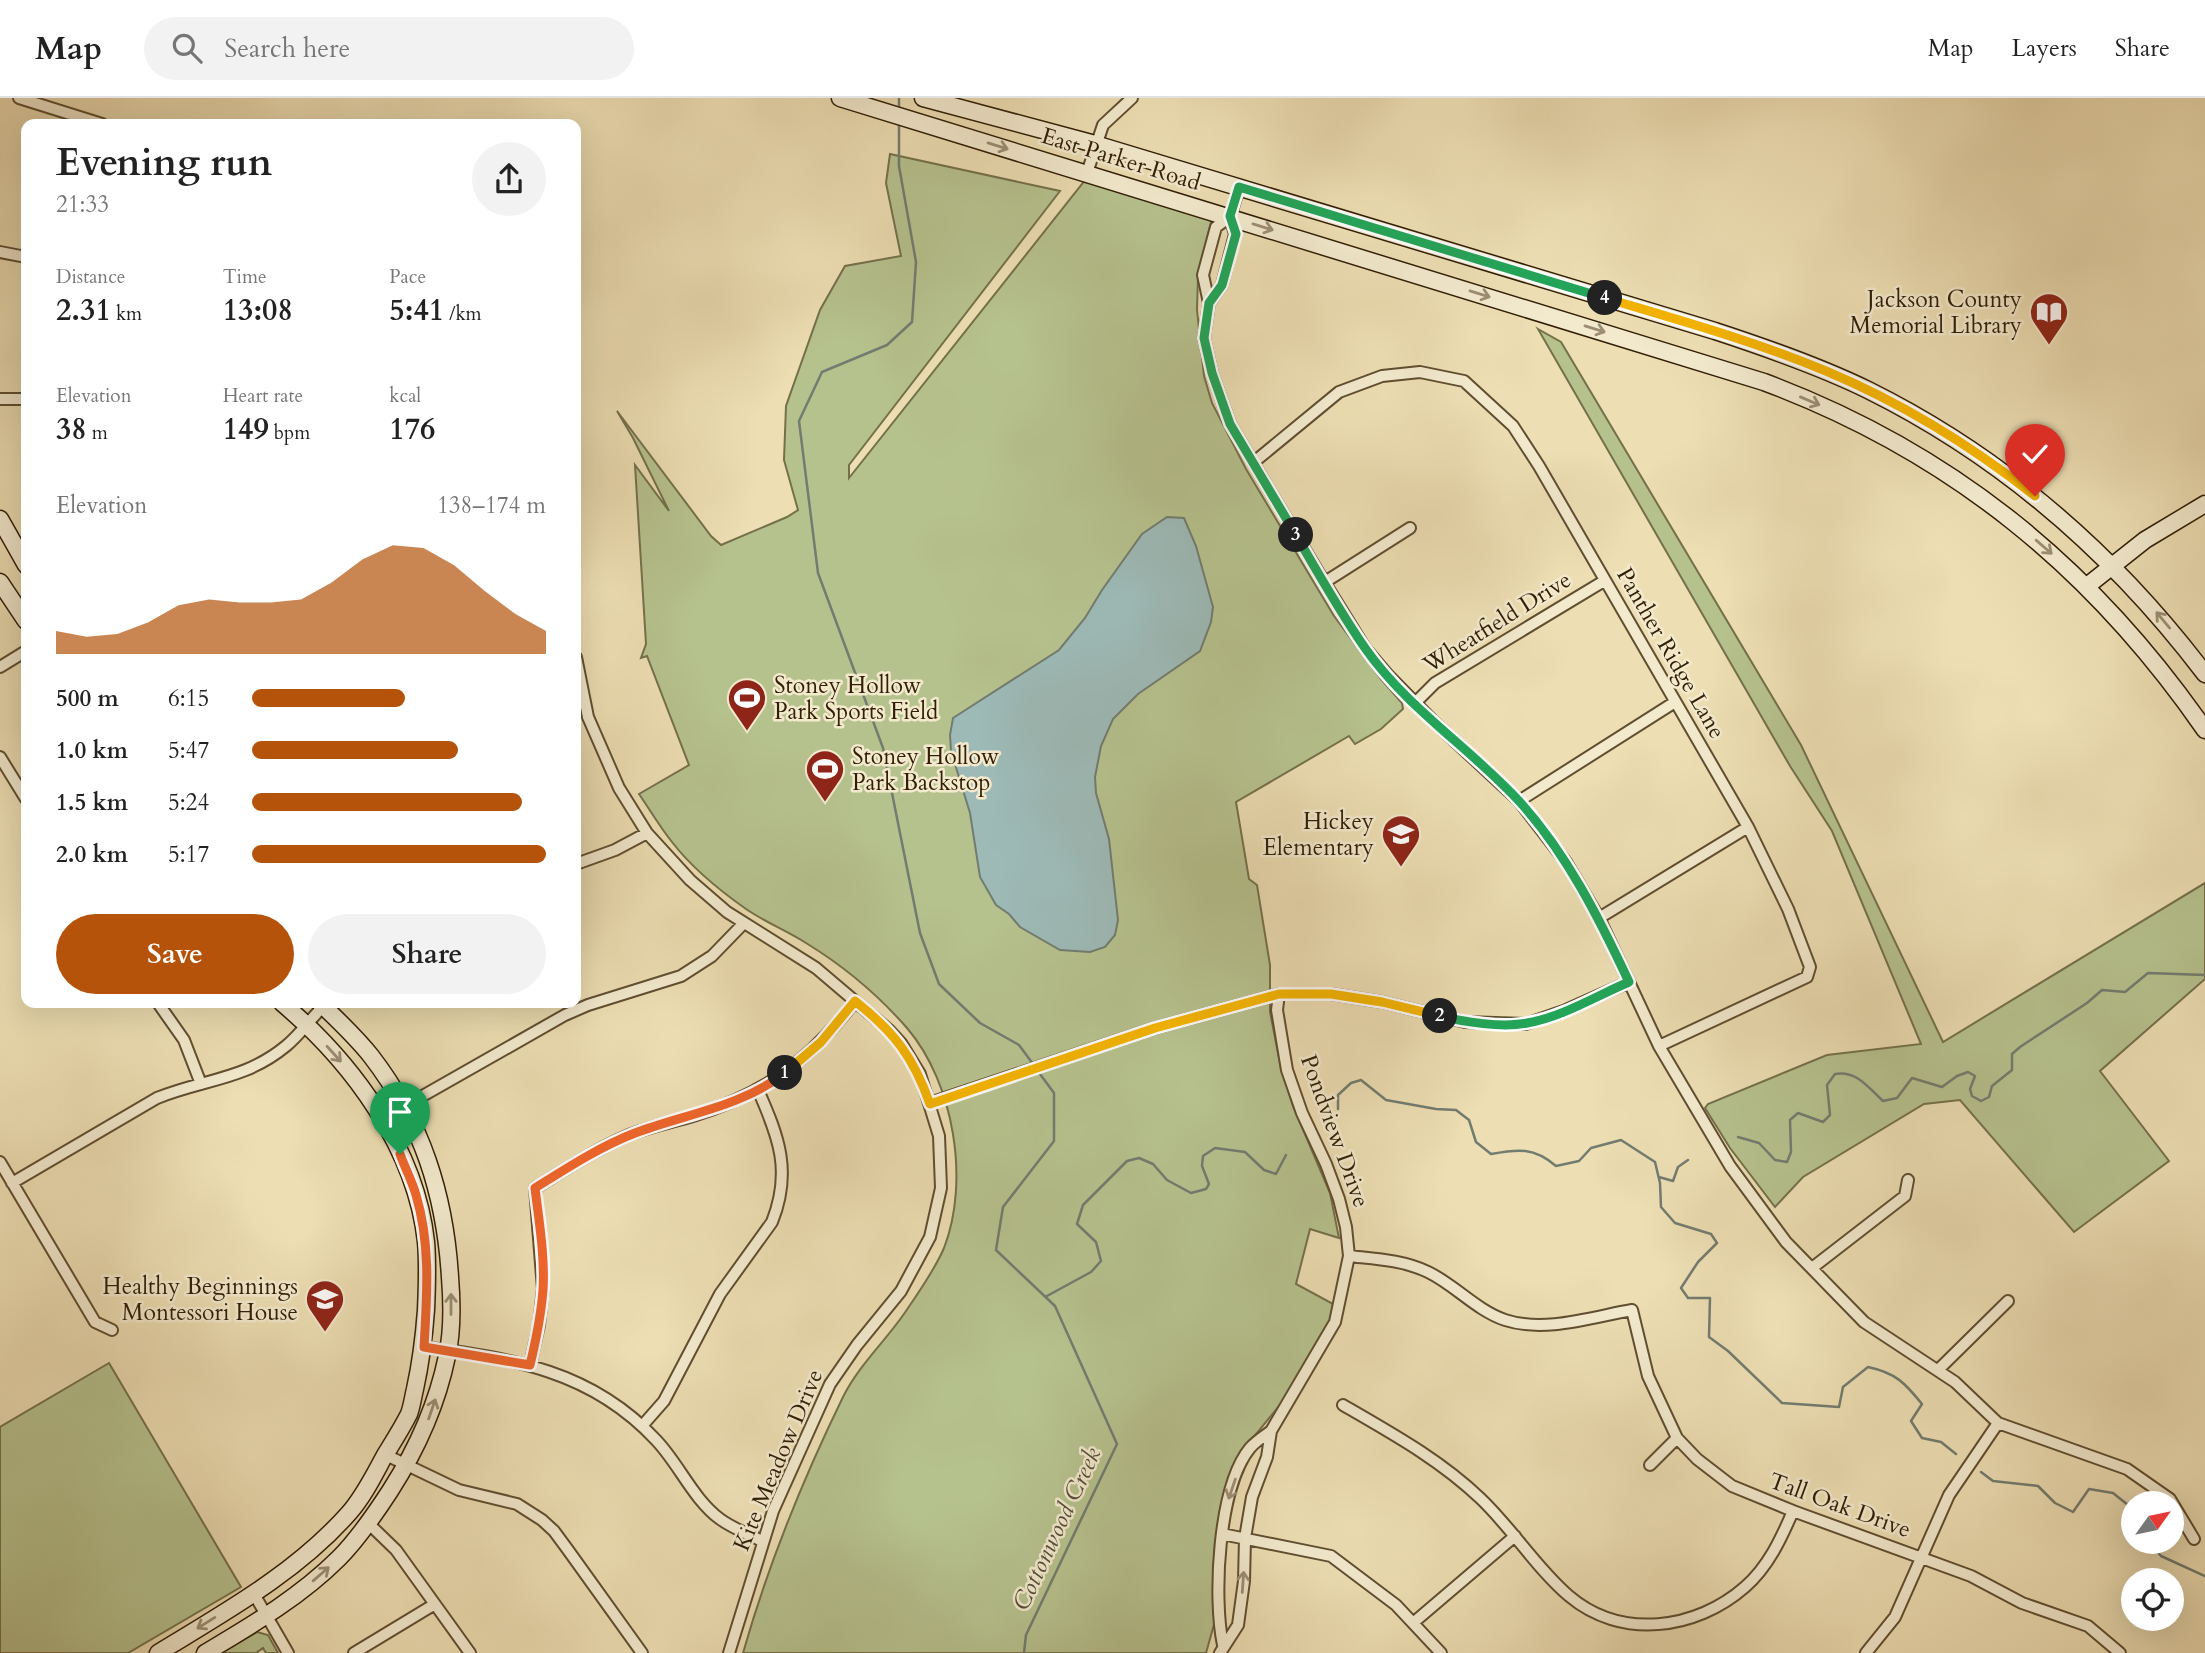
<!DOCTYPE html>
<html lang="en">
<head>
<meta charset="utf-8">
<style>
  body { margin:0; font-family:Cardo,serif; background:#f2f2f2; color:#222; height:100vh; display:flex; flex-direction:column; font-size:26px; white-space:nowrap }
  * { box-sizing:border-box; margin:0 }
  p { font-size:23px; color:#767676 }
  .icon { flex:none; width:38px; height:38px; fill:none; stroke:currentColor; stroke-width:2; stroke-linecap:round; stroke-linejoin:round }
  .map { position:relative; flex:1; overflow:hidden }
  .details { position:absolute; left:21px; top:21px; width:560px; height:889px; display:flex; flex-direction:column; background:#fff; border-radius:14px; box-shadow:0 7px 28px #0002 }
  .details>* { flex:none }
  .needle { width:46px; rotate:57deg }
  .fabs { position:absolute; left:2121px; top:1393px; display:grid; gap:14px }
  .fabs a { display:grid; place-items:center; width:63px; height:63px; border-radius:50%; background:#fff; box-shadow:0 7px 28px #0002; font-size:35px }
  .pin { position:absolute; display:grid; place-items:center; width:60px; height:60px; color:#fff; margin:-72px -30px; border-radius:50% 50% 50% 0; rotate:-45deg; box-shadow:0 0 7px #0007 }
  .pin .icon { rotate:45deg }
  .km { position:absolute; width:35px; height:35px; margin:-18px; border-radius:50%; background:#222; color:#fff; font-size:19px; line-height:35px; text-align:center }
  .round { display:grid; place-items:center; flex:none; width:74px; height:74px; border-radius:37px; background:#f2f2f2 }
  .overview { display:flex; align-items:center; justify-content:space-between; height:119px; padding:0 35px }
  h1 { font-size:38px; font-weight:800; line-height:52px }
  .metrics { display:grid; grid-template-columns:repeat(3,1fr); gap:10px; height:119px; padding:7px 35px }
  .metrics div { display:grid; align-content:center }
  .metrics b { font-size:30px; font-weight:800 }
  .metrics small { font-size:19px; font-weight:400 }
  .metrics p { font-size:19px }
  .chart { height:196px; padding:14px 35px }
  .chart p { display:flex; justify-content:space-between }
  .chart svg { width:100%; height:126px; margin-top:7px; fill:#b45309; opacity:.7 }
  .primary-button { display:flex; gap:14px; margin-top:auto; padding:14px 35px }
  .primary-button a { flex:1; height:80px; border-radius:42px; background:#b45309; color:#fff; font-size:28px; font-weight:800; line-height:80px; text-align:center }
  .primary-button a+a { background:#f2f2f2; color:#222 }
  ul { padding:0 35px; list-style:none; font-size:23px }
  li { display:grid; grid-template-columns:112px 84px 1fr; align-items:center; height:52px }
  li i { height:18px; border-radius:9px; background:#b45309 }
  header { display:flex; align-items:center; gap:42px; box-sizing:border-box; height:98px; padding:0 35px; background:#fff; border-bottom:2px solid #e0e0e0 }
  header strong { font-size:33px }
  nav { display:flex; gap:38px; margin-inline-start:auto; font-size:24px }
  .search { width:490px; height:63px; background:#f2f2f2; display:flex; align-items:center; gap:18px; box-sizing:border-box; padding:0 24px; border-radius:38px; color:#767676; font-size:26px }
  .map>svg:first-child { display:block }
</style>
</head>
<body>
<header>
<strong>Map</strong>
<div class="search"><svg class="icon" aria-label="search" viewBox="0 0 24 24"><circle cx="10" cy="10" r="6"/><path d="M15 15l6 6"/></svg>Search here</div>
<nav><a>Map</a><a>Layers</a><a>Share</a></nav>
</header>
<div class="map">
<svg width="2205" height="1555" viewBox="0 0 2205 1555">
  <rect width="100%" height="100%" fill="#eddeb3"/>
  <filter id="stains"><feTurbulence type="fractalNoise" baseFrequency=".00286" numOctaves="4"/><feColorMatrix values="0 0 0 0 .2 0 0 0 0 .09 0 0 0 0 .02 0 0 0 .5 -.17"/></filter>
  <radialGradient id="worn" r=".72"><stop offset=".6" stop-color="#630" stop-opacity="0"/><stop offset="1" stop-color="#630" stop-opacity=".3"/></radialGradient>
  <path fill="#b6c28e" stroke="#74704a" stroke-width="2" d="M890,56L1060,93L849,367V380L1086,81L1212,120L1198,179L1197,212L1204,278L1212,305L1246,371L1334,518L1381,581L1402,605L1403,611L1381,631L1355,646L1349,638L1236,704L1249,781L1257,787L1270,867V914L1280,965L1293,1008L1330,1095L1339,1140L1310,1131L1296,1186L1335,1207L1327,1232L1312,1268L1247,1347L1231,1377L1220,1413L1214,1454L1215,1523L1206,1555H743C768,1467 803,1381 843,1299C860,1265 888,1241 908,1210C921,1191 935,1171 944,1150C970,1083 954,985 907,930C879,898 842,867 806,845C787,833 765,824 746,811C719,792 692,770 672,744C660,729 650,712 639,696L689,667L647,558L641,560L646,546L635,367L669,413L633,340L617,313L711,438L721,447L787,419L798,412L784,362L786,308L820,212L845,168L901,158L886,85Z
    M1538,231L1561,244L1801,647L1943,944L2205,785V881L2100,973L2169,1063L2074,1134L1960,1002L1924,1006L1803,1079L1775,1109L1730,1050L1705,1010L1708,1006L1827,957L1921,946L1832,733L1790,668Z
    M109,1265L241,1489L128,1555H0V1329Z
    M257,1534L268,1537L278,1555H266L263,1550L256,1555H221Z"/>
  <path fill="#9dbab7" stroke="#727c70" stroke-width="2" d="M1167,419L1184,420L1196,448L1213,509L1211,524L1200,553L1138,596L1113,621L1101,648L1095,679L1096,695L1109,741L1118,822L1115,837L1105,849L1090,854L1060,852L1020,829L1009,816L996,807L980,779L970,715L951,653L950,637L953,620L1059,552L1085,520L1102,492L1142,436Z"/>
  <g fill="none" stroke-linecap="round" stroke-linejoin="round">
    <path stroke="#727c70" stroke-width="2.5" d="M899,11V0
      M899,24V68L916,164L912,224L887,247L822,274L799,323L818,475L883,650L920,835L939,886L980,925L1019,947L1033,966
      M1338,1011V997L1351,985L1361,982L1386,1002L1436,1011L1456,1012L1469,1022L1476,1044L1491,1056C1518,1051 1534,1049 1556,1068L1579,1063L1591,1050L1621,1042L1655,1064L1660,1085L1661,1109L1675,1125L1711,1136L1717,1145L1698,1164L1681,1190L1688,1200H1710L1709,1239L1728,1253L1782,1305L1839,1309L1843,1289L1868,1269C1896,1275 1905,1285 1922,1306L1911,1323L1922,1340L1941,1344L1956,1356
      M1738,1039L1759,1045L1775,1062L1787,1064L1791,1054L1790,1022L1798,1015L1823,1024L1830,1017L1827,987L1835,976C1856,972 1868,989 1883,1003L1897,1000L1912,980L1942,989L1957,978L1968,974L1975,978L1970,991L1972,998L1981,1003L1989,999L1992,988L2012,972V956L2020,949L2087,905L2102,892L2125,894L2148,875L2205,877
      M1659,1079L1673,1083L1678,1069L1688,1062
      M1047,1198L1091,1174L1101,1163L1096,1144L1077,1126L1083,1107L1127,1063L1139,1060L1153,1066L1167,1082L1191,1095L1206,1091L1209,1086L1202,1068L1203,1058L1215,1050L1245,1054L1264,1072L1276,1076L1286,1057
      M1981,1374L1993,1383L2038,1388L2055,1405L2073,1414L2089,1391L2113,1395L2133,1411
      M2149,1444L2161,1458L2205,1478
      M1024,1555L1026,1537L1117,1346L1055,1208L996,1152L1003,1109L1054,1043V995L1037,972"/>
    <g stroke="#604e30" stroke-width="14">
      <path id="street" d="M19,0L102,26
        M1087,75L1103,27L1132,0
        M1230,119L1216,129L1203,177L1209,205L1222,187L1235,136L1230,119L1239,90
        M0,154L26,159
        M1209,205L1204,240L1212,275L1230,326L1320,477L1365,550L1388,577L1432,622L1519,703L1566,764L1599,820L1659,948L1730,1068L1786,1144L1864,1224L1955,1284L1998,1325L2127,1371L2170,1401L2194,1441
        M0,301H26
        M1254,364L1339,294L1382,278L1420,274L1464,283L1513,328L1539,368L1748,729L1788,811L1810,869L1807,879L1659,948
        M1325,484L1410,430
        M576,559L588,619L619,690L647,735L690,782L727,814L816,870L889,932L901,945L920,976L939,1038L941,1090L930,1139L901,1193L857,1247L830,1286L773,1413L729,1555
        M0,569L26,553
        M1415,605L1435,585L1604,483
        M0,659L26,701
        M1519,703L1675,604
        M576,766L615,752L647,735
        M1599,820L1748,729
        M158,905L184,942L201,986
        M930,1005L1155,930L1279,896H1331L1382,904L1465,924L1526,926L1566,912L1629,884
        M382,1021L565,917L588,907L681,878L712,858L743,826
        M0,1064L95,1224L112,1232
        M12,1085L157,1000C204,981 245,982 286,948C302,935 312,918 327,905
        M1349,1158C1376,1161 1403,1162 1428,1174C1455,1187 1476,1212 1505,1222C1545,1235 1592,1219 1632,1212L1648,1278L1677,1340L1697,1361L1732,1388L1793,1413L1971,1478L2022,1505L2088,1528L2120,1555
        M1812,1170L1905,1098L1908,1082
        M424,1249C513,1261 591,1272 656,1342C679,1366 693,1401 720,1421C732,1430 748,1436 762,1443
        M530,1267L539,1227L543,1191L535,1090C566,1071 596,1051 629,1037C651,1028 674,1024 696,1017C766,995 811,961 855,903
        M1938,1272L2008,1203
        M1343,1307C1391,1335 1439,1361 1480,1400C1511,1429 1537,1471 1569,1498C1621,1542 1696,1532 1745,1489C1768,1469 1781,1441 1793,1413
        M642,1328L664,1303L720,1196L772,1124C792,1074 779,1039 758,992
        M1271,1333L1335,1224L1349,1158L1346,1129L1339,1101L1326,1066L1302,1015L1287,972L1277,912L1279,896
        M386,1357L459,1392L517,1406L542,1422L554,1433L568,1452L642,1555
        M1650,1367L1677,1340
        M368,1425L396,1452L470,1555
        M1222,1436L1331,1458L1396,1507L1441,1555
        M254,1496L288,1555
        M1413,1525L1515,1438
        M354,1555L435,1506
        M1220,1555L1238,1527L1244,1483L1245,1440L1252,1399L1267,1359L1271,1333C1264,1338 1255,1344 1250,1350C1218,1389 1213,1500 1223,1547
        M1866,1555L1895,1519L1949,1397L1998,1325"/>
    </g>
    <g stroke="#311e05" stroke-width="19">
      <path id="secondary" d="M840,0L1764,284C1951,354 2092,469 2205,632
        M923,0L1095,46L1715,233C1767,250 1819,268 1868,292C2003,359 2114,456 2205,576
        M0,421L26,467
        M0,484L26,523
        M2087,488L2145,442L2205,406
        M158,1555C225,1514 296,1475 349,1415C364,1398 374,1377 385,1357C393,1344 402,1330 409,1316C412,1308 413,1299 415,1291C421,1264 424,1239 426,1212C427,1189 428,1167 426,1144C416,1050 352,964 282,905
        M205,1555C252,1527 300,1499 339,1460C358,1441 375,1416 390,1393C417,1351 437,1307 447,1258C453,1232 452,1204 450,1179C445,1097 422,1024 371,958C356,939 338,922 320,905"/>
    </g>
    <use href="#street" stroke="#f3eace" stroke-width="10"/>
    <use href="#secondary" stroke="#f3eace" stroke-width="16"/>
  </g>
  <defs><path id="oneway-shaft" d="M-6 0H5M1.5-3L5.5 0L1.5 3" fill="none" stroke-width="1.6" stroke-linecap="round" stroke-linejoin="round" transform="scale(1.75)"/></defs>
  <g stroke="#9c8e74">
    <use href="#oneway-shaft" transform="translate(998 48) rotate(17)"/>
    <use href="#oneway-shaft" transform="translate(1263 129) rotate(17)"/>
    <use href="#oneway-shaft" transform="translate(1480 196) rotate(17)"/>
    <use href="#oneway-shaft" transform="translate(1595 231) rotate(17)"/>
    <use href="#oneway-shaft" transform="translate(1810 303) rotate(23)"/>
    <use href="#oneway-shaft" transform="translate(2044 449) rotate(41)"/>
    <use href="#oneway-shaft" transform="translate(2163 522) rotate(-130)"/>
    <use href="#oneway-shaft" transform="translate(334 956) rotate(48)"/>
    <use href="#oneway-shaft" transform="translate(451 1206) rotate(-90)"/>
    <use href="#oneway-shaft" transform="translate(432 1311) rotate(-71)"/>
    <use href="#oneway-shaft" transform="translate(1232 1391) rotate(109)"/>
    <use href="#oneway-shaft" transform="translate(321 1476) rotate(-41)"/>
    <use href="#oneway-shaft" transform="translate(1243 1484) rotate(-86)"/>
    <use href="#oneway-shaft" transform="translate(206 1525) rotate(148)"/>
  </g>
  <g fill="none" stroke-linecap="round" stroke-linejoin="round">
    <g stroke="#fff" stroke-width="14">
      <path id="split-1" d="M400,1056C405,1070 412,1083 416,1097C431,1147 427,1197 424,1249L530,1267C536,1242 541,1218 543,1192C545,1158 539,1123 535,1090C567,1070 599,1049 635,1035C685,1016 741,1009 785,975"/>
    </g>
    <g stroke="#fff" stroke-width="14">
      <path id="split-2" d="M785,975L821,944L855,903C894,934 913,958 930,1006L1155,930L1279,896H1331L1382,904L1440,918"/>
    </g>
    <g stroke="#fff" stroke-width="14">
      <path id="split-3" d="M1296,437C1318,475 1340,514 1365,550C1407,610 1470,650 1519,703C1567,756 1599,820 1629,884C1596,898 1562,919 1527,925C1503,930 1463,924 1440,918"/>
    </g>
    <g stroke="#fff" stroke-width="14">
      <path id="split-4" d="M1296,437L1230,326L1212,275L1204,240L1209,205L1222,187L1236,136L1230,118L1239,89L1605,200"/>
    </g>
    <g stroke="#fff" stroke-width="14">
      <path id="split-5" d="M1605,200C1679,222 1754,243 1826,273C1902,305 1972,348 2035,398"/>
    </g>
    <use href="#split-1" stroke="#f0652b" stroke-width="9"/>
    <use href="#split-2" stroke="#f5b400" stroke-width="9"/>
    <use href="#split-3" stroke="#22a559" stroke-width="9"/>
    <use href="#split-4" stroke="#22a559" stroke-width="9"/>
    <use href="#split-5" stroke="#f5b400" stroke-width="9"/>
  </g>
  <defs>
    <g id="library-pin" transform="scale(2.0125)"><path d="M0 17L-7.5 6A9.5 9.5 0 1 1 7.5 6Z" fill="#8f2418" stroke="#f3eace"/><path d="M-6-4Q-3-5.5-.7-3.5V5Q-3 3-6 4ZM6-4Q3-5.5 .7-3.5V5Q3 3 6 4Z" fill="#fff"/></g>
    <g id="stadium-pin" transform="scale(2.0125)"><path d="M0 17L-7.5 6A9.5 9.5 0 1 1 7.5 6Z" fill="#8f2418" stroke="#f3eace"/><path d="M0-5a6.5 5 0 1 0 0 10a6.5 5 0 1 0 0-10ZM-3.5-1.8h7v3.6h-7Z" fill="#fff"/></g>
    <g id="school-pin" transform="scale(2.0125)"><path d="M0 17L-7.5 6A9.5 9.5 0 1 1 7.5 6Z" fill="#8f2418" stroke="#f3eace"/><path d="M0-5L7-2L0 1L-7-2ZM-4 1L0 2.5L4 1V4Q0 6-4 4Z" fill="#fff"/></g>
  </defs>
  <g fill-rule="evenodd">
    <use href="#library-pin" x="2049" y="214"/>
    <use href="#stadium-pin" x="747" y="600"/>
    <use href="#stadium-pin" x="825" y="671"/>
    <use href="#school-pin" x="1401" y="736"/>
    <use href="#school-pin" x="325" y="1201"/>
  </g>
  <g text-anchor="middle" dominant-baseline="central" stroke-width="5" stroke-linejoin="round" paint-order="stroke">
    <g font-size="23" fill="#311e05" stroke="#f3eace">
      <text transform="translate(1121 61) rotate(17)">East Parker Road</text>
      <text transform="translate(1497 524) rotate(-32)">Wheatfield Drive</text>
      <text transform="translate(1671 555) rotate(60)">Panther Ridge Lane</text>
      <text transform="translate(1335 1033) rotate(70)">Pondview Drive</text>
      <text transform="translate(778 1362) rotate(-67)">Kite Meadow Drive</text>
      <text transform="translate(1840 1407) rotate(20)">Tall Oak Drive</text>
    </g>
    <g font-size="23" fill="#311e05" stroke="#f3eace" text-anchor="end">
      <text x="2022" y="201">Jackson County<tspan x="2022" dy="26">Memorial Library</tspan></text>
      <text x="774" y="587" text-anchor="start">Stoney Hollow<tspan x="774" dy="26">Park Sports Field</tspan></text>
      <text x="852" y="658" text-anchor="start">Stoney Hollow<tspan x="852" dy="26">Park Backstop</tspan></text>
      <text x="1374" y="723">Hickey<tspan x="1374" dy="26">Elementary</tspan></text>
      <text x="298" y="1188">Healthy Beginnings<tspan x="298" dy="26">Montessori House</tspan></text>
    </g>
    <g font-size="24" font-style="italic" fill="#514d3a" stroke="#f3eace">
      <text transform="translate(1057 1431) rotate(-65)">Cottonwood Creek</text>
    </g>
  </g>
  <rect width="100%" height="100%" filter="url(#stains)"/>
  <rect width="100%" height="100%" fill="url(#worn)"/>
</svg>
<div class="fabs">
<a><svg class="needle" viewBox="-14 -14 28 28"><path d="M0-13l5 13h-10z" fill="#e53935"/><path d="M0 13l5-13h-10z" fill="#767676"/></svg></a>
<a><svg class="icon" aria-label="locate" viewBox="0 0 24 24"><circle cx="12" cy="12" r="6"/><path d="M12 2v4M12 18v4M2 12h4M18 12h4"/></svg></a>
</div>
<div class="pin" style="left:400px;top:1056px;background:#1e9e55"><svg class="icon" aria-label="arrive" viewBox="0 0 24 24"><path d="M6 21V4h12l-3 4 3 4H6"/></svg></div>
<div class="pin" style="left:2035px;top:398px;background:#d93025"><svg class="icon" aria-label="check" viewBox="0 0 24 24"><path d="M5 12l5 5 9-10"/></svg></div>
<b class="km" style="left:785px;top:975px">1</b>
<b class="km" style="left:1440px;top:918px">2</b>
<b class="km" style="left:1296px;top:437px">3</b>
<b class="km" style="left:1605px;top:200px">4</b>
<section class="details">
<div class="overview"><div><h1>Evening run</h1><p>21:33</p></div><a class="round"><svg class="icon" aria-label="share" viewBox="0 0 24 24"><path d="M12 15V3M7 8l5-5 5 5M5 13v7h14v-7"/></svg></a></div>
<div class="metrics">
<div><p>Distance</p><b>2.31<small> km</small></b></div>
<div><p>Time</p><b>13:08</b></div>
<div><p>Pace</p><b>5:41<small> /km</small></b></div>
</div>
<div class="metrics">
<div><p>Elevation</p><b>38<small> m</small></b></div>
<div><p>Heart rate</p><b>149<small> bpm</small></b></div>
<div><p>kcal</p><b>176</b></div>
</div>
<div class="chart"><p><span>Elevation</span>138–174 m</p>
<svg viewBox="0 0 160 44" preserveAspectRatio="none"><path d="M0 44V36L10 38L20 37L30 33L40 27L50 25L60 26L70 26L80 25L90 19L100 11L110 6L120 7L130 13L140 22L150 30L160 36V44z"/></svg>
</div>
<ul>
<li><b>500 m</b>6:15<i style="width:52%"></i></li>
<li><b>1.0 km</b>5:47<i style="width:70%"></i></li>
<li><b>1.5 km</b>5:24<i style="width:92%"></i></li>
<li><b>2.0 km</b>5:17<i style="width:100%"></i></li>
</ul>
<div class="primary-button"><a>Save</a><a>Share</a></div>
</section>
</div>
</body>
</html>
